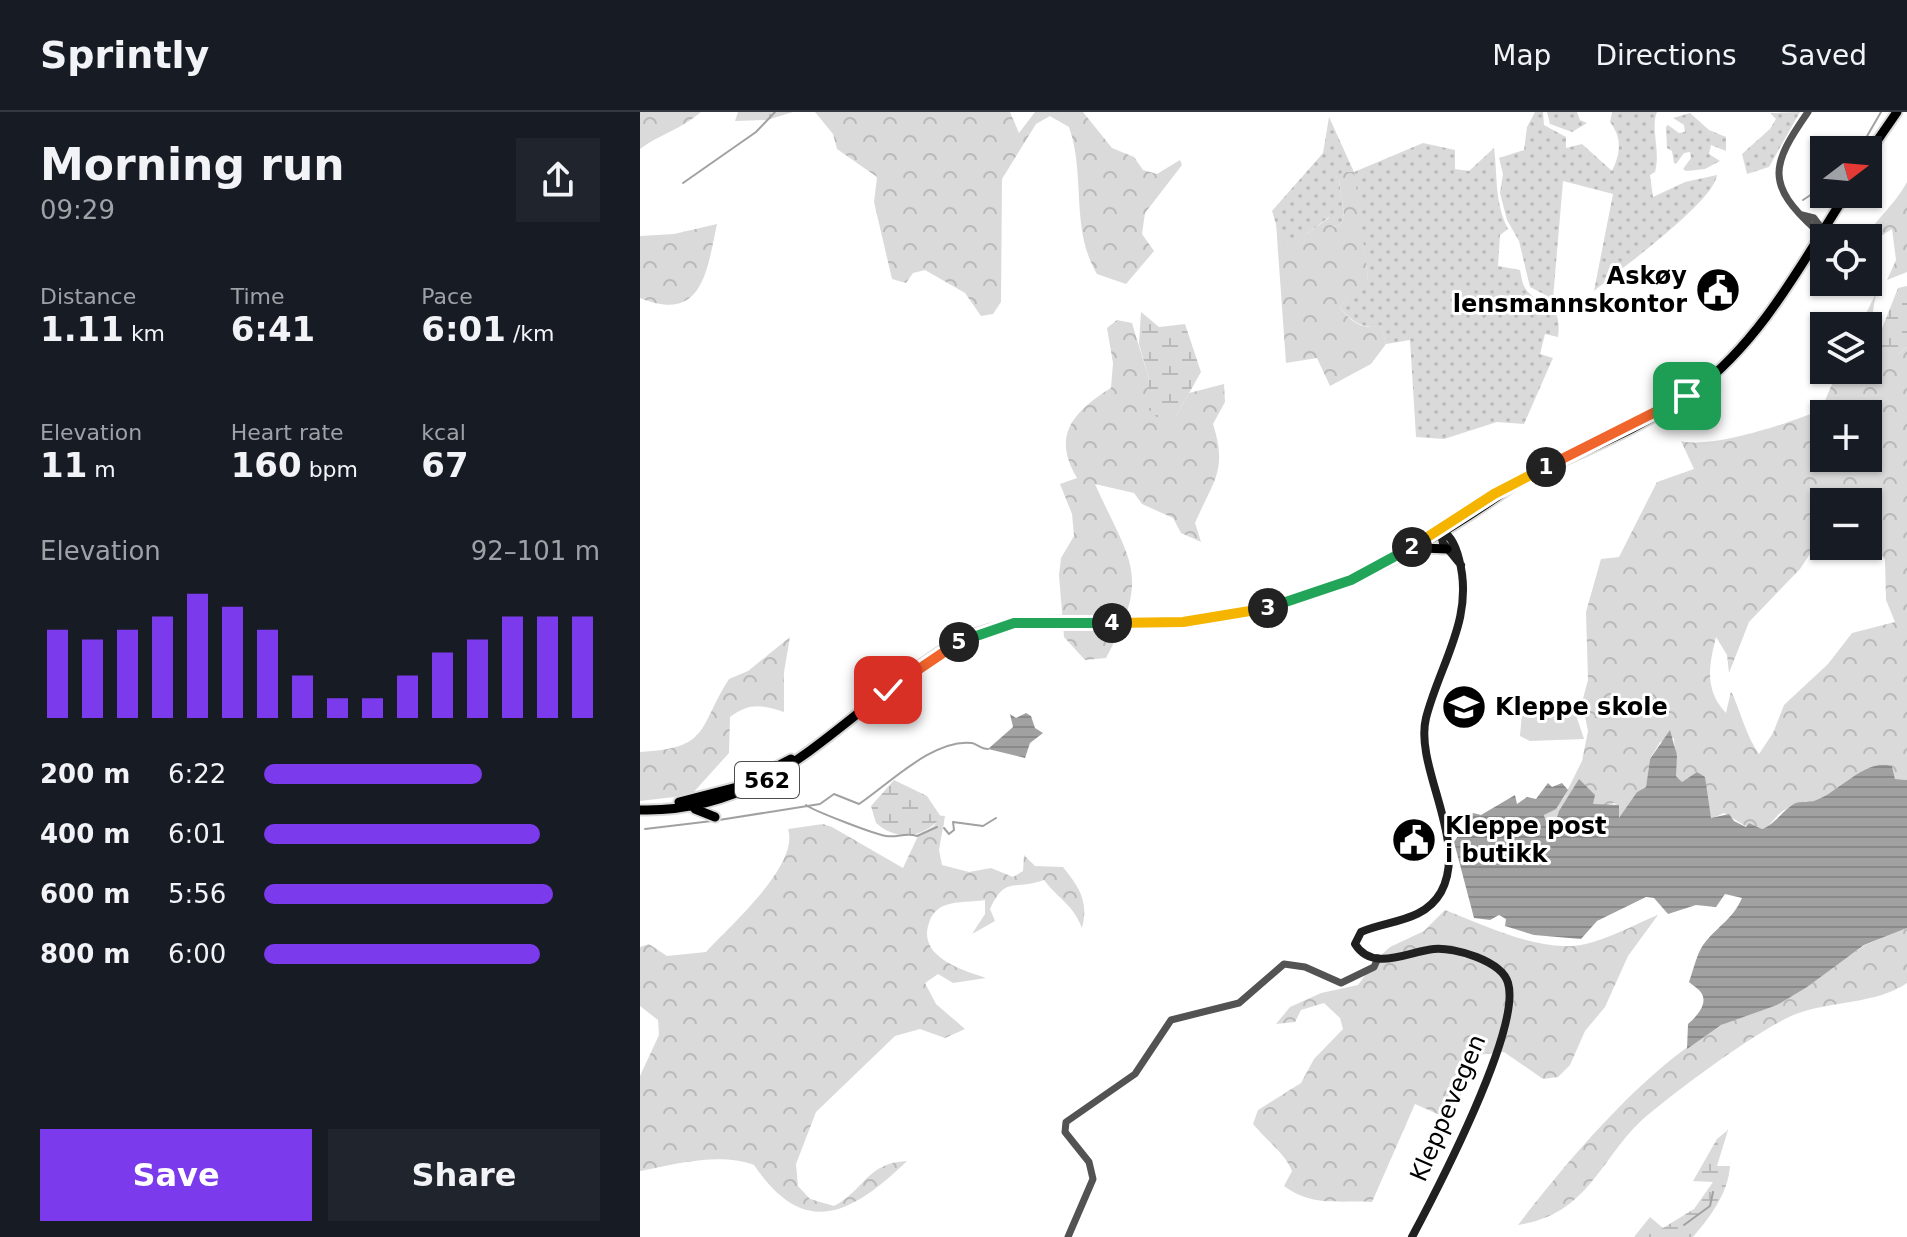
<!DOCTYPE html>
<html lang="en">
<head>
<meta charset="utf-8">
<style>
  body { margin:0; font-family:"DejaVu Sans",sans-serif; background:#20242c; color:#f1f3f6; height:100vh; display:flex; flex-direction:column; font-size:30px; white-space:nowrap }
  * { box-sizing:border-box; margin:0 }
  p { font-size:26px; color:#9ea1a6 }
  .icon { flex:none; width:44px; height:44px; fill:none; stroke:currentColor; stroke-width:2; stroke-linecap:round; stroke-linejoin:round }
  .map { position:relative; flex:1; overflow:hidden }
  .side { display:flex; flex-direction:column; background:#171b24; width:640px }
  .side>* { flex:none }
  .needle { width:52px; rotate:74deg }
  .tools { position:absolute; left:1170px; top:24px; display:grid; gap:16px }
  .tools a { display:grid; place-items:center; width:72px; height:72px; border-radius:0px; background:#171b24; box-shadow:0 2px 6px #0004; font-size:40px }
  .pin { position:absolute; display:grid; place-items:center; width:68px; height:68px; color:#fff; margin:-34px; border-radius:16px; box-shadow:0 4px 12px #0006 }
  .km { position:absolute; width:40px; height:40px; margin:-20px; border-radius:50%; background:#222; color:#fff; font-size:22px; line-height:40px; text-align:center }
  .round { display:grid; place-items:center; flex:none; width:84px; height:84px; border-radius:0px; background:#20242c }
  .headline { display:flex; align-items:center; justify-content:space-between; height:136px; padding:0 40px }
  h1 { font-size:44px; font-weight:600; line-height:60px }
  .figures { display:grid; grid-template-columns:repeat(3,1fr); gap:12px; height:136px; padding:8px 40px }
  .figures div { display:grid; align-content:center }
  .figures b { font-size:34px; font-weight:600 }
  .figures small { font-size:22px; font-weight:400 }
  .figures p { font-size:22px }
  .chart { height:224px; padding:16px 40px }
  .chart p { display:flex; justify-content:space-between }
  .chart svg { width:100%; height:144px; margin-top:8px; stroke:#7c3aed; stroke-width:6 }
  .primary-button { display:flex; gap:16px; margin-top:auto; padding:16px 40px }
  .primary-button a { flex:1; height:92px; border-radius:0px; background:#7c3aed; color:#fff; font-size:32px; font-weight:600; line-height:92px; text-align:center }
  .primary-button a+a { background:#20242c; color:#f1f3f6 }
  ul { padding:0 40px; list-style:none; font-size:26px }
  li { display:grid; grid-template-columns:128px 96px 1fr; align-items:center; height:60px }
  li i { height:20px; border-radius:10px; background:#7c3aed }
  header { display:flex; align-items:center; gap:48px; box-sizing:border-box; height:112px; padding:0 40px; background:#171b24; border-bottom:2px solid #363941 }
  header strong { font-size:38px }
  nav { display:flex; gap:44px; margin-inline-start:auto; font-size:28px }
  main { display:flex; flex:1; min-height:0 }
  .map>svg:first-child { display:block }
</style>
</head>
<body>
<header>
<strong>Sprintly</strong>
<nav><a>Map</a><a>Directions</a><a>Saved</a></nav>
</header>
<main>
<section class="side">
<div class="headline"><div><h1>Morning run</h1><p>09:29</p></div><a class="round"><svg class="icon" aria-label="share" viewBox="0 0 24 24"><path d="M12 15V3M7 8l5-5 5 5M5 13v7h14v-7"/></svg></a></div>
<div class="figures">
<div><p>Distance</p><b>1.11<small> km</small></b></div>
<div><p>Time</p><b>6:41</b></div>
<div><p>Pace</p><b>6:01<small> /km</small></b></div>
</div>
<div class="figures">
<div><p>Elevation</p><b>11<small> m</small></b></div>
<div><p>Heart rate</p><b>160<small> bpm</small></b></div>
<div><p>kcal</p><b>67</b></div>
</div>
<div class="chart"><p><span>Elevation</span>92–101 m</p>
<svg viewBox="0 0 160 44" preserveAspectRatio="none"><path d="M5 44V17M15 44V20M25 44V17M35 44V13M45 44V6M55 44V10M65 44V17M75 44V31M85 44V38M95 44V38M105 44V31M115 44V24M125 44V20M135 44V13M145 44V13M155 44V13"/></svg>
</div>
<ul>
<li><b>200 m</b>6:22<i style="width:65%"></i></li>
<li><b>400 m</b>6:01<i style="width:82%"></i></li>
<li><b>600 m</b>5:56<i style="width:86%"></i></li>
<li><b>800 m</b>6:00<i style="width:82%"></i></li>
</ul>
<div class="primary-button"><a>Save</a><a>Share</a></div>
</section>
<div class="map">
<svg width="1267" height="1125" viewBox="0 0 1267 1125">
  <defs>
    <pattern id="green-dots" width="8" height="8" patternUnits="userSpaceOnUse" patternTransform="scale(2)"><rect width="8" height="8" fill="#dadada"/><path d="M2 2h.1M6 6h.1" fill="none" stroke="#b9b9b9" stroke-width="1.8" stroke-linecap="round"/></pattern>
    <pattern id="forest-crowns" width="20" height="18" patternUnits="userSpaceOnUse" patternTransform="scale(2)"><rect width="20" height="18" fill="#dadada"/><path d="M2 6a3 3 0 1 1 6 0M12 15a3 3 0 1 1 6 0" fill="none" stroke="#b9b9b9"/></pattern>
    <pattern id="wetland-marsh" width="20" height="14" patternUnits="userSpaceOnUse" patternTransform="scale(2)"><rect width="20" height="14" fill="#dadada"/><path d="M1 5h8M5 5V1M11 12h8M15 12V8" fill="none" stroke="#b9b9b9"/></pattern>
    <pattern id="water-rules" width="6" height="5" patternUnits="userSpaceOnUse" patternTransform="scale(2)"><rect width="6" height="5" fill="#a1a1a1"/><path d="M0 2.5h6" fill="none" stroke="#898989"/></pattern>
  </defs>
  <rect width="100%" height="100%" fill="#fff"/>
  <path fill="url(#green-dots)" d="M895,0H903L904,13L926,25V36L942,32L972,59C980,42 983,27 970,10L972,0H1017C1010,17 1021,38 1015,60L1010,63L1013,85L1045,70L1077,63C1074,90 979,158 954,179L973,82L923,69L913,187L890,175L879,129L867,108L860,81L863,62L859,46L884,38L887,15Z
    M907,0H937L940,8L947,11L932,20L910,12Z
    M1160,0L1129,55L1107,62L1102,42L1130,17L1136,7L1130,1Z
    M1050,1L1069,18L1086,25V39L1071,33L1069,42L1080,49L1065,57L1046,59L1043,57L1051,46L1050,40L1044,41L1036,52L1034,51L1032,39L1027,36L1026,15L1028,13L1039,21L1045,20L1044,13L1033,6Z
    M689,5L714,60L783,31L815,38V57L829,59L854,36C858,67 854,88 868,117L860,123L858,154L880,158C881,163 882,171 885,176C900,198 923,186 918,225L905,222L900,242L913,246L884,312L857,310L804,327L776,325L770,228L746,232L741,214C722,218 712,209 700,196C707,183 718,178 728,166L713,60L699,68L704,101L701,113L693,115L689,105L670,120L642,132L632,99L683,41Z"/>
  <path fill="url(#forest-crowns)" fill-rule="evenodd" d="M0,0H61C42,17 20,22 0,37Z
    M175,0H370L379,21L395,0H443L472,36L494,45L503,58L517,62L540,48L542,53L505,101L502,122L514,139L486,172L457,162C430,117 446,63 429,15L410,4L396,12L362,67L361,190L353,202L341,204L325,181L285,158L273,161L266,171L252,167L234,90L237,65L197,37L193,22Z
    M705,60H714L728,166C719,178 707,183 700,196C712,210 722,219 741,213L746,232L731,252L690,274L677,246L646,251L636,111L642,131L670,120L690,105L693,115L701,113L704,101L699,68Z
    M1267,70V160L1247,168L1256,148L1252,117L1228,132L1226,126C1237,105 1254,94 1267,70Z
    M77,112C67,158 63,212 0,186V124L34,122Z
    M1236,181L1229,224L1241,243H1258L1267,235V668L1255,667L1252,654C1225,646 1199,680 1175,689C1164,693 1150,693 1140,701C1133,707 1132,713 1122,717L1109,711L1107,715L1084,701L1071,707L1068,698L1036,664L1034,626L1020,630L1010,647L1006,675L997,680L979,707V694L974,691L965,694L953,692V687L926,688L914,716L907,713L904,703L923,687L942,649L948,619L942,590L948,568L946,500L961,447L979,445L1017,370L1054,357L1041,329C1073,337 1149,311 1181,298L1198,258H1228V214H1220ZM1184,302H1228V346H1184ZM1233,381L1235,405L1229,417L1233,433L1245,448L1246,488L1255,510L1212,521L1188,552L1144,593L1133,621L1119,642C1106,624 1101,600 1091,579L1086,601C1064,578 1069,553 1076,525L1087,543L1089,561L1109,510L1160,457L1184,420V390H1221Z
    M477,208L492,211L509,267L506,294L536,304L549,281L584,272L585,290L573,312C588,359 573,369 555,411L561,430L541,421L533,406L502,392L494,381L455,372C490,450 512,462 466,546L445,548L424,525L419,463L421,446L434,424L432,402L420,372L437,366C411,323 434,299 471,276L473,251L467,216Z
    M150,525L144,560V600C122,593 110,590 90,605L89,641L51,683L0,689V640C71,636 57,617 89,567L108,559Z
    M296,703L305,704L299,738L302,753L329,760L351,756L373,765L383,759L384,743L395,754L423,755C439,775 449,789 442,816C432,791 420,789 404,768C373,779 366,763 350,797L355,809L332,822L345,802V788C332,790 318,789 306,793C298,795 291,803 289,811C277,845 322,858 346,866L313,871L298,862L285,871L296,892L325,917L305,926L280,917L255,924L176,1000L156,1052L158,1074L170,1087L194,1094C225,1078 226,1051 267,1049C208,1106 163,1125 114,1053C79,1040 36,1052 0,1059V964L19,923L18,908L0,894V835L9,832L27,844L66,840C89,815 160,753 148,717L183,712L192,715L263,756L278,724L294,714L300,705Z
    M805,798C841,812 885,833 924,834C954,836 990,814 1018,803L988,844L965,895L945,919L930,953L918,965L903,967L864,940L837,943L811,1008L775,992L732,1090C699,1088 672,1095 644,1074L652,1059C644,1040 627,1029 613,1012L618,998L661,971L674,947L703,917L700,906L684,891L661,898L655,910L636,912L650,895L681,881L718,873L731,855L746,848L740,844L750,835L784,819Z
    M1267,816V871C1237,892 1190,889 1156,902C1117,918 1043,974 1009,1002C961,1041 952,1102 878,1113C933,1042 1044,906 1137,893L1225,833Z"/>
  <path fill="url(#wetland-marsh)" d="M98,0H153L127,8L95,9Z
    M1267,174V235L1258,243H1241L1235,234L1258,176Z
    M501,200L519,215L545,212L561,260L536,304L521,309L505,294L509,267L499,232Z
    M254,668L287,684L301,705C284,727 256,729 236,711L231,694Z
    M1088,1018L1077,1054H1090C1088,1082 1070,1105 1053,1125H994L1010,1105L1023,1116L1054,1097L1073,1070L1053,1069L1077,1027Z"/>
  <path fill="#dadada" d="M916,590L933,594L944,627L890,629L880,624L882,601L888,593Z"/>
  <path fill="url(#water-rules)" d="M386,601L391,604L395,616L403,621L390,631L385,646L348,637L373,615L370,602L376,606Z
    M1030,618L1037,644L1036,664L1042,670L1057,660L1065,665L1071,706L1089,702L1094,709L1106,715L1109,711L1122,717C1136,712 1143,697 1156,691C1160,689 1169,691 1174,689C1199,681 1224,646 1252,654L1255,667L1267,668V816L1224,833L1167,875L1137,893L1081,913L1047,937L1048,912C1056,905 1071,890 1059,878C1056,875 1052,873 1049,870C1054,857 1057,838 1067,828C1083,810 1093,806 1102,786L1085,782L1076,795L1056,793L1028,802L1014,786L1006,785L957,809L941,827L894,823L865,814L866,807L859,803L850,808L834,806L814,730L833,701L841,703L875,683L877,692L887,685L896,687L908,671L912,675L922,671L928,678L916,697L904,703L907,713L914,715L919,699L939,667L955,683L953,692L979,693V706L997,680L1006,675L1010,647Z"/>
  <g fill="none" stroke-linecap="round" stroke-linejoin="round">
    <path stroke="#a1a1a1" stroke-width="2" d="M1219,38L1241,0
      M43,71L116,20L135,0
      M1163,88L1184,74
      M166,693C174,699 234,722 246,724C258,726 265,720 277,724L297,715
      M79,708L180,692L194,682L219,692C249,672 294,626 332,631C337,632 341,637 348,637
      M304,716L309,722L314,718L313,710L343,714L356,706
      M5,717L72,709
      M1044,1113L1070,1094L1073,1080"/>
    <g stroke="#dbdbdb" stroke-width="13">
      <path id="primary" d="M1228,42L1257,0
        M875,371C932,343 1003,317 1054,279C1121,229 1162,151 1206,82
        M783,436L807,437
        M39,690L97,675L151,647
        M55,697L75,705
        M0,698C111,701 173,635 254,573C277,556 299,538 325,526C390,497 460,515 528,511C660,504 773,446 878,370"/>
    </g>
    <path stroke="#535353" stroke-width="7" d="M1168,0C1131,53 1125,72 1176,118H1183
      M1162,103L1174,106L1183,118
      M428,1125L453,1067L449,1050L425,1020L426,1010L495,962L531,908L599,891L644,852L665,855L701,871L734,855L738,846"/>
    <path stroke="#202020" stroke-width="8" d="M772,1125C796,1080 882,916 868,871C862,849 815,835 794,837C769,839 733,861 715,832L721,820C749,808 784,810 801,780C829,729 774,655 786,606C800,551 835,506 819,447C816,435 811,422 800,418L803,431L821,453"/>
    <use href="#primary" stroke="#000" stroke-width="9"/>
  </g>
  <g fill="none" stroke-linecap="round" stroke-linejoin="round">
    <g stroke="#fff" stroke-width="16">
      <path id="split-1" d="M906,355L1047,284"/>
    </g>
    <g stroke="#fff" stroke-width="16">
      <path id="split-2" d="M772,435L854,382L906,355"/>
    </g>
    <g stroke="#fff" stroke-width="16">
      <path id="split-3" d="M628,496L711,468L772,435"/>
    </g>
    <g stroke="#fff" stroke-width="16">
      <path id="split-4" d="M472,511L543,510L628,496"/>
    </g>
    <g stroke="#fff" stroke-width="16">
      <path id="split-5" d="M319,530L374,511H472"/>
    </g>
    <g stroke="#fff" stroke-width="16">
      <path id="split-6" d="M248,578L319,530"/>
    </g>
    <use href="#split-1" stroke="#f0652b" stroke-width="10"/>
    <use href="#split-2" stroke="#f5b400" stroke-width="10"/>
    <use href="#split-3" stroke="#22a559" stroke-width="10"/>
    <use href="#split-4" stroke="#f5b400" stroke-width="10"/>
    <use href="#split-5" stroke="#22a559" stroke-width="10"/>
    <use href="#split-6" stroke="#f0652b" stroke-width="10"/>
  </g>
  <defs>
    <g id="civic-disc" transform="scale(2.3)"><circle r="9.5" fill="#000" stroke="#fff"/><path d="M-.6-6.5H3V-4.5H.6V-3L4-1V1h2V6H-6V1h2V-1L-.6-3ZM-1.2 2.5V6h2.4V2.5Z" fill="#fff"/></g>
    <g id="school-disc" transform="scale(2.3)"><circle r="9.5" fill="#000" stroke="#fff"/><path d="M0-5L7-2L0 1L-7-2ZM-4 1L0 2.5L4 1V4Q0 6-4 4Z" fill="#fff"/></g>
  </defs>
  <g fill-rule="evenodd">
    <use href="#civic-disc" x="1078" y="178"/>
    <use href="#school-disc" x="824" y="595"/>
    <use href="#civic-disc" x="774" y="728"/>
  </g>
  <g text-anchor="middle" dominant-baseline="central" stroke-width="6" stroke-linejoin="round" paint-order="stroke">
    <rect fill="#fff" stroke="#4c4c4c" stroke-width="2" x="95" y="650" width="64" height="36" rx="6"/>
    <g font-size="22" font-weight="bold" fill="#000">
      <text x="127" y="668">562</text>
    </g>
    <g font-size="24" font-weight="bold" fill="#000" stroke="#fff" text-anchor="start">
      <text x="1047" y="164" text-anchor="end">Askøy<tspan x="1047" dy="28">lensmannskontor</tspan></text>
      <text x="855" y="595">Kleppe skole</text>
      <text x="805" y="714">Kleppe post<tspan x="805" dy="28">i butikk</tspan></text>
    </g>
    <g font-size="24" fill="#000" stroke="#fff">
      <text transform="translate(808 996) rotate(-67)">Kleppevegen</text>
    </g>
  </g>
</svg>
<div class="tools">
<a><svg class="needle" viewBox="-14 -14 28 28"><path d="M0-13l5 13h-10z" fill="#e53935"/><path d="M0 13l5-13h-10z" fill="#9ea1a6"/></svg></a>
<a><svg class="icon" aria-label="locate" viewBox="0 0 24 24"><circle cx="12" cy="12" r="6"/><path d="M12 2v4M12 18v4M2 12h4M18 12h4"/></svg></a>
<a><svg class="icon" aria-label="layers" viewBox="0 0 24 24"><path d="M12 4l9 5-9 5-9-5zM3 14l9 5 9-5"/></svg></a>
<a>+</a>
<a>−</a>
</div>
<div class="pin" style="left:1047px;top:284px;background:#1e9e55"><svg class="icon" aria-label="arrive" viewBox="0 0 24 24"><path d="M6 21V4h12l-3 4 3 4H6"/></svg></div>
<div class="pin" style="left:248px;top:578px;background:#d93025"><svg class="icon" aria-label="check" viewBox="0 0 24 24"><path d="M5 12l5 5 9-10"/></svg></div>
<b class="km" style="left:906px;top:355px">1</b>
<b class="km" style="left:772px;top:435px">2</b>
<b class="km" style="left:628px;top:496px">3</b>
<b class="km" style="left:472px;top:511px">4</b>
<b class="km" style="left:319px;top:530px">5</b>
</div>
</main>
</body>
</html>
